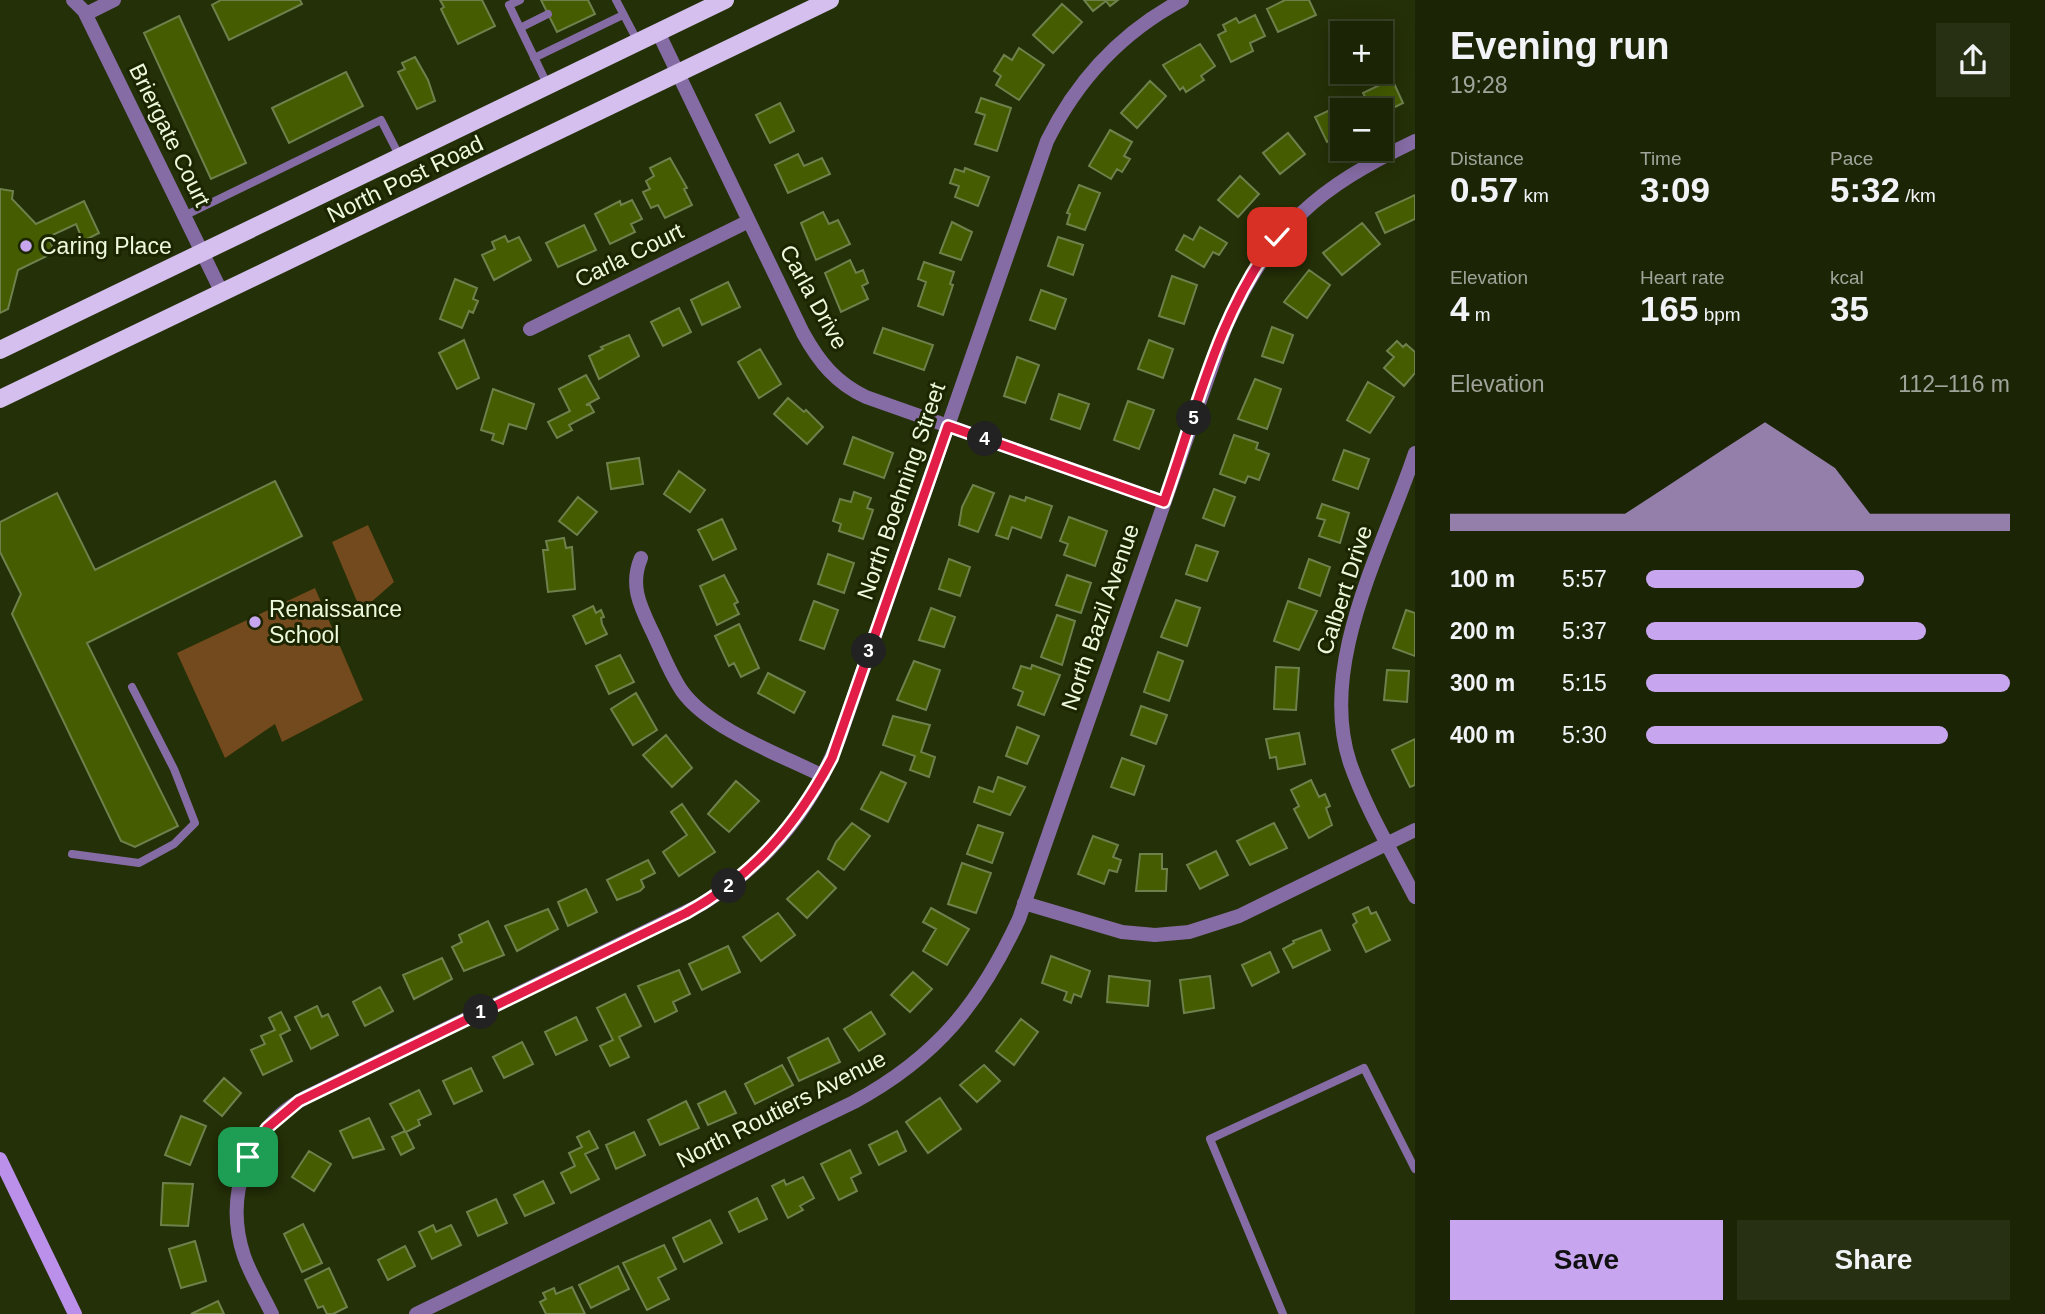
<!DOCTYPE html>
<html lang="en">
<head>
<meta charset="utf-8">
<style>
  body { margin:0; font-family:Helvetica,sans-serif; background:#283013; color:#f1f3f6; height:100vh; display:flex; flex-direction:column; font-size:26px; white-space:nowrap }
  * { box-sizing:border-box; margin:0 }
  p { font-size:23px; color:#a0a49a }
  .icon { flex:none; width:38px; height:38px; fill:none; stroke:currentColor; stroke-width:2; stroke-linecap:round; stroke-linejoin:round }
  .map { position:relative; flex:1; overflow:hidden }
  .side { display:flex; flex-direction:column; background:#1b2405; width:630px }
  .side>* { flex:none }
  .tools { position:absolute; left:1330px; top:21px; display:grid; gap:14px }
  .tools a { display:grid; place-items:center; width:63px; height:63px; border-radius:0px; background:#1b2405; box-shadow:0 4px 18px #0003,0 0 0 2px #394127; font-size:35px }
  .pin { position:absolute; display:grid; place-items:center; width:60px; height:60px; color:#fff; margin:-30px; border-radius:14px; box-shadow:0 4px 10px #0006 }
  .km { position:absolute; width:35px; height:35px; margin:-18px; border-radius:50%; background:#222; color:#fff; font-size:19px; line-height:35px; text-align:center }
  .round { display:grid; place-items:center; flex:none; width:74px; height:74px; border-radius:0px; background:#283013 }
  .headline { display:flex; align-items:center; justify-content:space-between; height:119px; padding:0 35px }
  h1 { font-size:38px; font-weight:700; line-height:52px }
  .stats { display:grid; grid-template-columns:repeat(3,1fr); gap:10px; height:119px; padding:7px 35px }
  .stats div { display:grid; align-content:center }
  .stats b { font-size:35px; font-weight:700 }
  .stats small { font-size:19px; font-weight:400 }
  .stats p { font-size:19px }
  .chart { height:196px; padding:14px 35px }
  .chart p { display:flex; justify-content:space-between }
  .chart svg { width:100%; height:126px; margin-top:7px; fill:#c7a6ef; opacity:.7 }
  .action { display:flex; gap:14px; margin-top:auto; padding:14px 35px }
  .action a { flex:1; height:80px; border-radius:0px; background:#c7a6ef; color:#111; font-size:28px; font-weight:700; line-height:80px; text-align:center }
  .action a+a { background:#283013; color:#f1f3f6 }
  ul { padding:0 35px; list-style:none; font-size:23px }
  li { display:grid; grid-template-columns:112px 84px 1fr; align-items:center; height:52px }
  li i { height:18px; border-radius:9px; background:#c7a6ef }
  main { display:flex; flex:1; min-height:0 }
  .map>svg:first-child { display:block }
</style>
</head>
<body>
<main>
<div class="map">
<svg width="1415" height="1314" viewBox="0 0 1415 1314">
  <rect width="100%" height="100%" fill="#243007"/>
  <path fill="#734a1d" d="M368,525L394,582L361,611L332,542Z
    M315,588L363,700L282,742L275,724L225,758L177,653Z"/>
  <path fill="#455c00" stroke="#6e814c" stroke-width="2" d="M221,0H300L302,4L229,40L212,5Z
    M440,0H482L495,26L458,44L441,9L444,7Z
    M541,0H588L595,14L557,32Z
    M1084,0H1118L1110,6L1106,1L1093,11Z
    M1285,0H1309L1316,15L1278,32L1267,9Z
    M1062,4L1082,22L1053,53L1033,35Z
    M1255,15L1265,36L1250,43L1253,51L1231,62L1218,35L1226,31L1223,25L1236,18L1239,23Z
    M179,16L246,163L211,179L144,33Z
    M1200,44L1215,66L1201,76L1204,80L1186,92L1183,87L1180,90L1163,65Z
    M1019,48L1044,65L1019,100L996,85L1001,76L994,71L1004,55L1012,60Z
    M415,57L428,80L435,101L417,109L398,72L405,69L402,63Z
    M346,72L363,106L289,143L272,108Z
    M1392,79L1403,103L1381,114V110H1372L1363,93Z
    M1150,81L1166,96L1137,128L1121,113Z
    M981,98L1011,108L997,151L975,144L985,115L976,112Z
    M1354,99L1360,110H1342V134L1327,142L1315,117Z
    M780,103L794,131L770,143L756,115Z
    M1110,130L1132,142L1124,156L1130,159L1122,172L1117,169L1111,179L1089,166Z
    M1288,133L1305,154L1280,174L1263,153Z
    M798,154L804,166L822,158L830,174L788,193L775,165Z
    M670,158L687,188L684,189L692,205L665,218L658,205L651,208L643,192L650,189L646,181L654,176L650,168Z
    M965,168L989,177L978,206L955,197L959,186L950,183L955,169L964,172Z
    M1240,176L1259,194L1238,217L1218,200Z
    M1079,185L1100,193L1085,230L1067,224L1070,214L1067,213Z
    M0,189L13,191L12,199L36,224L84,201L99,233L83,241L76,224L48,237L55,252L18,270L8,309L0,313Z
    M1415,195V219L1385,233L1376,213Z
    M632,200L642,219L631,224L635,232L610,244L595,214L620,201L621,205Z
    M823,212L829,224L838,220L850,244L816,260L801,223Z
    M952,222L972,232L961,260L940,253Z
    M1362,223L1380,244L1342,275L1323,253Z
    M584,225L596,250L558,267L546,243Z
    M1200,227L1227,243L1219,255L1213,252L1204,267L1176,250L1184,235L1193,240Z
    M505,236L508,242L519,237L531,260L494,280L482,255L495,249L492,242Z
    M1058,237L1083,245L1073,275L1048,266Z
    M850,260L856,273L863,270L868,283L862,286L868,299L841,312L825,273Z
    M924,262L954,272L950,284L953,285L943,315L918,306L926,282L918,279Z
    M1309,270L1330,285L1307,318L1284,302Z
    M1172,276L1197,285L1184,324L1159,316Z
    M455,279L477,288L473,299L478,301L473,313L469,311L462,328L440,319Z
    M728,282L740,307L702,325L691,300Z
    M1041,290L1066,299L1055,329L1030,320Z
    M679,308L691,332L663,346L651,322Z
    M1272,327L1293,335L1283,363L1262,356Z
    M883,328L933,345L924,370L874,353Z
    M629,335L639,356L599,379L589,356L603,349L601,347Z
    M464,340L479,378L457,389L439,353Z
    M1149,340L1173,349L1163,378L1138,369Z
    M1397,341L1403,347L1406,344L1415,352V373L1404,386L1384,368L1394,357L1387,351Z
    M760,349L781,384L759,398L738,362Z
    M1017,357L1039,365L1025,403L1004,396Z
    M586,375L599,398L586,405H590L594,412L569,425L572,430L557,438L548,422L570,411L559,389Z
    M1255,379L1281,389L1267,429L1238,419Z
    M1368,382L1394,397L1370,433L1347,420Z
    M493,389L534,404L526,429L509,424L503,444L492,440L494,434L481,430Z
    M1059,394L1089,404L1080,429L1051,419Z
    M788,398L804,412L806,410L823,427L807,444L774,414Z
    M1128,401L1154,410L1139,449L1114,440Z
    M1234,435L1258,443L1256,449L1269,454L1259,480L1248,476L1245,483L1220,474Z
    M853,437L893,453L884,478L844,464Z
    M1344,450L1369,459L1358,489L1333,480Z
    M639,458L643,484L611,489L607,463Z
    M679,471L705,490L690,512L664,494Z
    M275,481L302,536L87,643L178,826L135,847L121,841L12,614L21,594L0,552V522L57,493L95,570Z
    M973,485L994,493L978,532L959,525L962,507Z
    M1214,489L1235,497L1224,526L1203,518Z
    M854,492L871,498L867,508L873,510L863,539L839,531L841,524L833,521L840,499L851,502Z
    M1010,496L1025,501L1026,497L1052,506L1041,538L1012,527L1008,539L996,535Z
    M578,497L597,512L577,535L559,521Z
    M1322,504L1349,513L1340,543L1319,536L1325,520L1317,518Z
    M1069,517L1107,531L1095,566L1064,555L1068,544L1060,541Z
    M722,519L736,549L713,560L698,530Z
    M564,538L566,548L572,547L575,589L548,592L543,550H548L546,541Z
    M1196,545L1218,552L1207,581L1186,574Z
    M828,554L854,563L844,593L818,584Z
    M949,559L970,567L960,596L939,589Z
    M1309,559L1330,567L1320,596L1299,588Z
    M724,575L738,602L734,604L739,614L717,625L700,586Z
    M1067,575L1091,583L1081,613L1056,605Z
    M1176,600L1200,608L1187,646L1161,637Z
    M814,601L838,610L824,649L800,640Z
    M1288,601L1317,611L1299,650L1274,641Z
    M593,606L596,613L601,610L604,617L601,618L602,624L607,634L586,644L573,616Z
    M931,608L955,617L944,647L919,640Z
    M1406,610L1415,613V656L1393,648Z
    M1057,615L1075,621L1062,665L1041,657Z
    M739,624L759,668L741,677L734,663L729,666L715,636Z
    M1158,652L1183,661L1169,701L1144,692Z
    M620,655L634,682L609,694L596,666Z
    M914,661L940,670L926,710L897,700Z
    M1032,665L1060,675L1044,715L1018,705L1023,692L1013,688L1021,666L1031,669Z
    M1276,667L1299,668L1296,710L1274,709Z
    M1387,670L1409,671L1407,702L1384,700Z
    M768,673L805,692L794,713L758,693Z
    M636,693L657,730L633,745L611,709Z
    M1141,706L1167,715L1156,744L1131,735Z
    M893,716L930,725L921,752L935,757L929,777L910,770L915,756L883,745Z
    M1017,727L1039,736L1027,764L1006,756Z
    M1299,733L1305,764L1278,769L1276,757L1270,758L1266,739Z
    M666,735L692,768L672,787L643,755Z
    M1415,739V785L1410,787L1392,750Z
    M1122,758L1144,766L1134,795L1111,787Z
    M881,772L906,783L888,822L861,809Z
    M998,777L1025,787L1010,815L974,802L979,787L993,792Z
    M1311,780L1319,797L1325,794L1330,806L1326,808L1332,825L1309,838L1294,809L1299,806L1291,790Z
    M736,781L759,801L729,832L708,814Z
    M682,804L715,852L679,876L663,852L687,835L671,812Z
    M852,823L870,836L844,870L828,859L836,842Z
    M1274,823L1287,848L1250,865L1237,841Z
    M978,825L1003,833L992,863L967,854Z
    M1093,836L1118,845L1113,857L1121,860L1117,872L1109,870L1104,884L1078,874Z
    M1216,851L1228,875L1200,889L1187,865Z
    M1140,854H1162V869H1167L1166,891H1136Z
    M648,860L655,873L641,880L644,887L640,891L617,900L607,880Z
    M962,863L991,873L976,913L948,904Z
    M818,871L836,888L807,918L787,899Z
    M586,889L597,912L568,926L558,902Z
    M1368,907L1371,914L1376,912L1390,940L1366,952L1353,925L1357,922L1353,914Z
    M931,908L969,929L947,965L923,951L936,929L923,922Z
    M548,909L558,929L517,951L505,926Z
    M778,913L795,935L761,961L743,937Z
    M488,921L504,955L464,971L452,947L462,942L459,935Z
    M1321,930L1330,950L1293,968L1283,949L1294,943L1293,941Z
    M728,946L740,972L702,990L689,964Z
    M1270,952L1279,972L1252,986L1242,965Z
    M1051,956L1090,971L1081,997L1074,994L1071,1003L1064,1000L1067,992L1042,983Z
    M442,958L452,979L414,999L403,975Z
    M679,970L690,994L673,1002L677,1011L655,1022L638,986Z
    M913,972L932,989L910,1012L891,995Z
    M1109,976L1150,981L1148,1006L1107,1002Z
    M1210,976L1214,1008L1184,1013L1180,980Z
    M380,987L393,1011L365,1026L353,1002Z
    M625,994L641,1026L619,1037L629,1057L610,1066L600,1046L613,1040L597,1008Z
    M317,1006L322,1017L328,1014L338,1035L311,1049L295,1017Z
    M281,1012L290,1030L280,1035L292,1061L263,1075L251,1050L265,1044L261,1036L275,1030L269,1018Z
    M871,1012L885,1034L859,1051L844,1029Z
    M576,1017L587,1040L556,1055L545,1032Z
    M1021,1019L1038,1032L1014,1065L996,1051Z
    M828,1038L840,1062L799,1081L788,1058Z
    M522,1042L533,1064L504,1078L493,1057Z
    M782,1065L793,1085L755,1104L745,1084Z
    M984,1065L1000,1081L977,1102L960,1085Z
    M471,1068L482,1091L454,1104L443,1081Z
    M224,1078L241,1093L222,1116L204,1101Z
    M419,1090L431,1114L418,1120L420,1125L406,1132L414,1148L401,1155L392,1137L405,1131L390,1104Z
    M725,1091L736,1113L708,1125L698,1104Z
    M940,1098L961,1129L928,1153L906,1122Z
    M686,1101L699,1128L660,1145L648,1120Z
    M181,1116L206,1126L190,1165L165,1155Z
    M369,1118L384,1149L353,1158L340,1131Z
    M589,1131L598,1148L585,1154L599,1179L571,1193L561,1173L575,1166L569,1153L582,1147L577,1137Z
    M897,1131L906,1151L879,1165L869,1145Z
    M634,1132L645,1155L616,1169L606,1145Z
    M850,1150L861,1173L851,1178L857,1191L839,1200L821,1164Z
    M309,1151L331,1164L314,1191L292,1177Z
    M803,1177L814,1198L800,1206L803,1210L788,1218L772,1186L784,1180L786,1185Z
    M543,1181L554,1203L525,1216L514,1195Z
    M163,1183L193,1184L188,1226L161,1225Z
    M757,1198L767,1219L739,1232L729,1212Z
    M496,1199L507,1223L478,1236L467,1212Z
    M710,1220L722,1243L684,1262L673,1238Z
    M303,1224L322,1263L302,1272L284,1234Z
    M433,1225L436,1232L451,1225L461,1245L432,1259L419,1232Z
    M195,1241L206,1281L181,1288L169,1249Z
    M664,1245L676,1269L658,1278L669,1299L647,1310L623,1263Z
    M405,1246L415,1266L388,1280L378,1260Z
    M618,1266L629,1289L591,1308L579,1285Z
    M329,1268L347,1307L333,1314H327L323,1306L318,1308L305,1280Z
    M572,1287L585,1314H546L540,1302L546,1299L543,1293L554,1288L556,1294Z
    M218,1301L224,1314H191Z"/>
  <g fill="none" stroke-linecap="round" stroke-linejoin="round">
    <path stroke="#866ca5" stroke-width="8" d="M520,0L509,5L548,86
      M616,0L638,42
      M520,28L548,14
      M534,58L623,15
      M184,216L381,120L400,157
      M72,854L139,863L174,844L195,823L174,769L132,687
      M1283,1314L1210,1139L1364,1068L1415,1169"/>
    <path stroke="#866ca5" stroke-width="14" d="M73,0L84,11L222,293
      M86,14L114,0
      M658,32L803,333C819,362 836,383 866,397L1164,502
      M530,329L749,221
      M1415,453C1384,547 1317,664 1350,763C1366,809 1393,854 1415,897
      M641,558C630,584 639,604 651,629C661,649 669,672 682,691C709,729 781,755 823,776
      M1024,903L1122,932L1155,935L1189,932L1239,916L1415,830
      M272,1314C263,1295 251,1276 244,1256C223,1193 249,1127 308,1096L702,904C765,865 812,809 839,739L1047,141C1077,80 1122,32 1182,0
      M416,1314L854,1102C937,1057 980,1003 1019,919L1226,326C1272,226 1317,188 1415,141"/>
    <path stroke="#bb90eb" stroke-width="14" d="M0,1159L75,1314"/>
    <path stroke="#d4bfee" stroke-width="18" d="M0,350L725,0
      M0,399L830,0"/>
  </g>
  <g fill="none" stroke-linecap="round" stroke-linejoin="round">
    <g stroke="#fff" stroke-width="14">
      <path id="route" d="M248,1157L267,1128L299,1101L686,913C753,876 797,825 832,758L948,426L1164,502C1196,412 1218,313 1277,237"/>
    </g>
    <use href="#route" stroke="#e11d48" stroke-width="9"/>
  </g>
  <g fill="#c7a6ef" stroke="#1b2600" stroke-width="2.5">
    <circle cx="26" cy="246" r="7"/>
    <circle cx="255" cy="622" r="7"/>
  </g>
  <g text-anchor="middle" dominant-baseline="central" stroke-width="6" stroke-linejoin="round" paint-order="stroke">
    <g font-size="23" fill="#edf9dc" stroke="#1b2600">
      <text transform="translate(170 135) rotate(64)">Briergate Court</text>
      <text transform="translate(405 179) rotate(-26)">North Post Road</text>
      <text transform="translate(629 255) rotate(-26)">Carla Court</text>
      <text transform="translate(814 297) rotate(61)">Carla Drive</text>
      <text transform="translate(901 491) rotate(-71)">North Boehning Street</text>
      <text transform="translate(1344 590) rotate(-72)">Calbert Drive</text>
      <text transform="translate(1100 617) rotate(-71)">North Bazil Avenue</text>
      <text transform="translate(781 1109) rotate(-27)">North Routiers Avenue</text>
    </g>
    <g font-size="23" fill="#edf9dc" stroke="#1b2600" text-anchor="start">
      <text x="40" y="246">Caring Place</text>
      <text x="269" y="609">Renaissance<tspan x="269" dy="26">School</tspan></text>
    </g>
  </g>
</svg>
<div class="tools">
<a>+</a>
<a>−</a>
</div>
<div class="pin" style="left:248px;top:1157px;background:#1e9e55"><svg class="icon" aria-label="arrive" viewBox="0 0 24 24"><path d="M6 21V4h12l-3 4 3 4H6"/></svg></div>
<div class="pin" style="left:1277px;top:237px;background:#d93025"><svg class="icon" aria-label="check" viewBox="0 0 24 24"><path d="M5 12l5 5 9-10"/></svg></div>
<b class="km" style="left:481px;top:1012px">1</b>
<b class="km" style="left:729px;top:886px">2</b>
<b class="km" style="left:869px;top:651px">3</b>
<b class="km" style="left:985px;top:439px">4</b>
<b class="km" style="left:1194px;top:418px">5</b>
</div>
<section class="side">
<div class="headline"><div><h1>Evening run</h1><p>19:28</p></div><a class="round"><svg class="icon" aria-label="share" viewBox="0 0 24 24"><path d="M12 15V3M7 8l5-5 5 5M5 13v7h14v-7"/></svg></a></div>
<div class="stats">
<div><p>Distance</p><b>0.57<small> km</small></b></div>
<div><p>Time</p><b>3:09</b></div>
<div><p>Pace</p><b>5:32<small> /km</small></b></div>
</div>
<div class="stats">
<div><p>Elevation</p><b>4<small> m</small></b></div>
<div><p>Heart rate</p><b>165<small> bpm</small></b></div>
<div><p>kcal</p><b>35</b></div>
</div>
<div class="chart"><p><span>Elevation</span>112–116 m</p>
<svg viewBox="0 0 160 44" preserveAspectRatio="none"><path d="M0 44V38L10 38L20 38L30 38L40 38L50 38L60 30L70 22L80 14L90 6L100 14L110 22L120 38L130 38L140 38L150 38L160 38V44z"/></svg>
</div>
<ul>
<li><b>100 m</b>5:57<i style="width:60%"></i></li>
<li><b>200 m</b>5:37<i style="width:77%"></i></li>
<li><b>300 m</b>5:15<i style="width:100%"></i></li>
<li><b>400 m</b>5:30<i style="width:83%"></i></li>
</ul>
<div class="action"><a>Save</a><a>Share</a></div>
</section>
</main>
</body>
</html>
